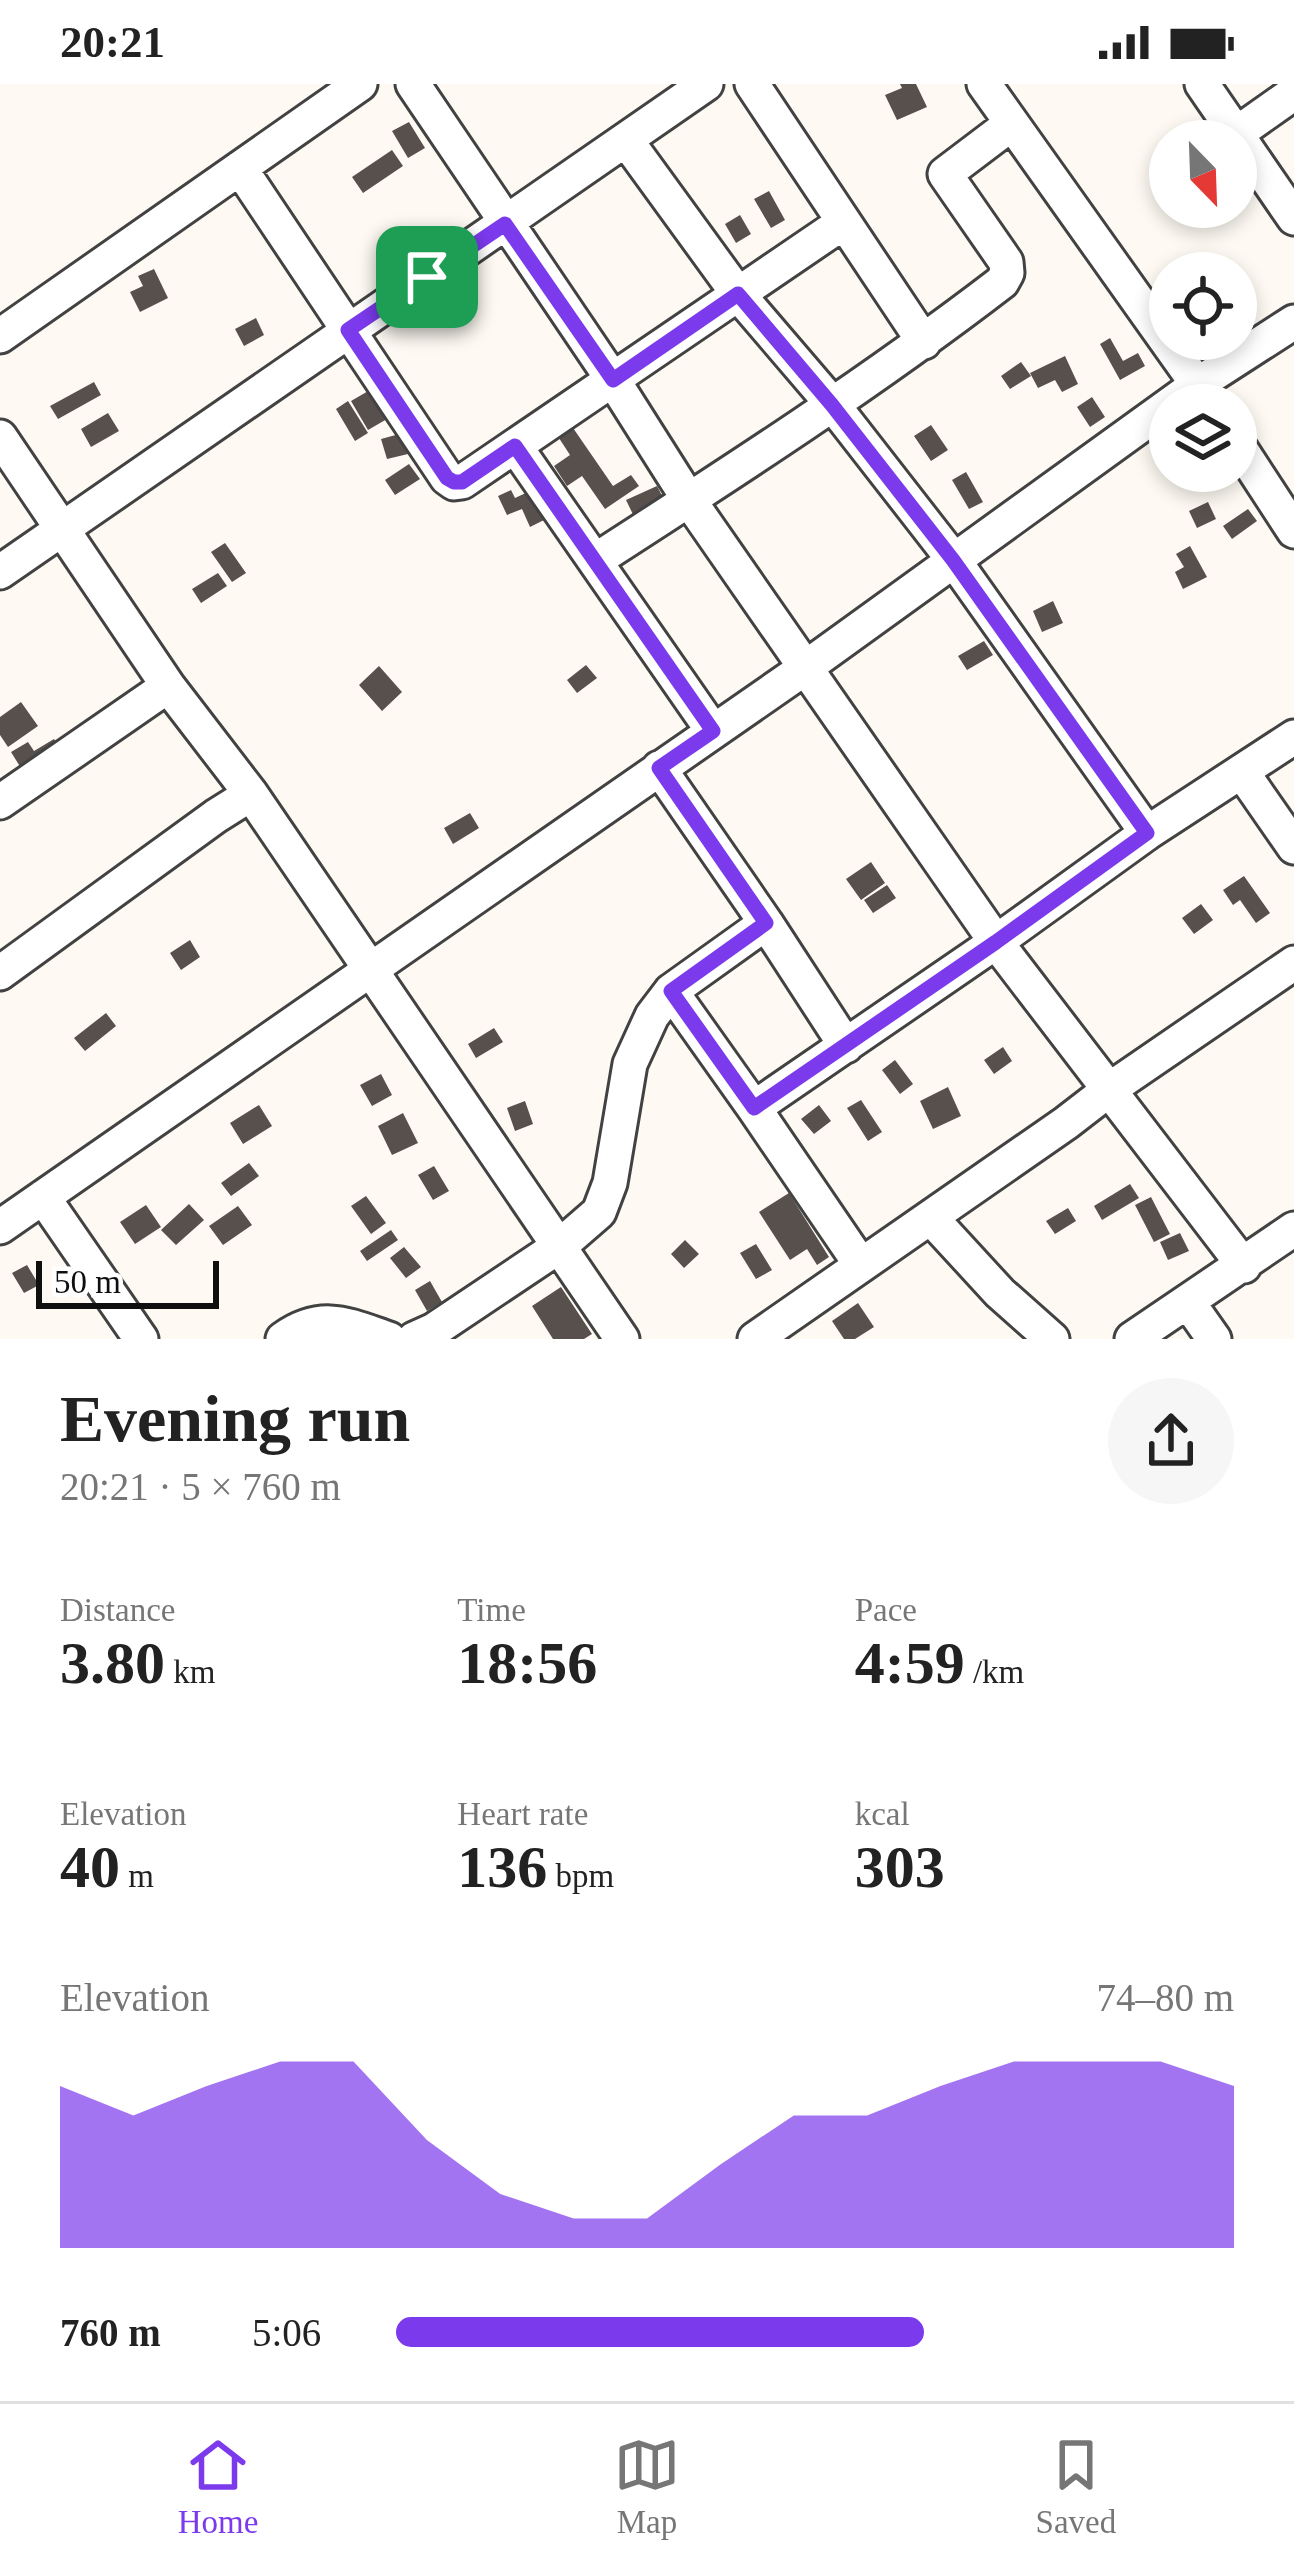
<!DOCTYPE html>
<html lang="en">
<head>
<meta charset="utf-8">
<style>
  body { margin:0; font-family:Georgia,serif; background:#f6f6f6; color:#222; height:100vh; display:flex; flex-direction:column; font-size:45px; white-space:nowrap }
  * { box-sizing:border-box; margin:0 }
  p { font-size:39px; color:#767676 }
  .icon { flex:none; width:66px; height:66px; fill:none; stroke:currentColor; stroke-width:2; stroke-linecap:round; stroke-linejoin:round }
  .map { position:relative; height:1255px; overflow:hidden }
  .details { display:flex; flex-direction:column; background:#fff; flex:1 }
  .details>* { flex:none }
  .needle { width:78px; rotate:157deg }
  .tools { position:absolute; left:1149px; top:36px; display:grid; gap:24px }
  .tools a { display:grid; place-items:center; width:108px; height:108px; border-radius:50%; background:#fff; box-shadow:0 6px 18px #0003; font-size:60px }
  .scale { position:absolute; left:36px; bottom:30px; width:183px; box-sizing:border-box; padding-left:12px; border:6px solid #0f0f0f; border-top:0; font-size:33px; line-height:42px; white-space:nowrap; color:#0f0f0f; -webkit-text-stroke:9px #fff; paint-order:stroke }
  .pin { position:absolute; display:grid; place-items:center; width:102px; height:102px; color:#fff; margin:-51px; border-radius:24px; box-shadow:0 6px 18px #0006 }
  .round { display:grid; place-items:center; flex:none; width:126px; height:126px; border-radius:63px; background:#f6f6f6 }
  .overview { display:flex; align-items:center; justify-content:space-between; height:204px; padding:0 60px }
  h1 { font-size:66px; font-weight:700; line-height:90px }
  .figures { display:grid; grid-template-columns:repeat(3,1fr); gap:18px; height:204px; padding:12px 60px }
  .figures div { display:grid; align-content:center }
  .figures b { font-size:60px; font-weight:700 }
  .figures small { font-size:33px; font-weight:400 }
  .figures p { font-size:33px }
  .chart { height:336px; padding:24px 60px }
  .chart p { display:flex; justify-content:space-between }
  .chart svg { width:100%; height:216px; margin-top:12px; fill:#7c3aed; opacity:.7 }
  ul { padding:0 60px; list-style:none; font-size:39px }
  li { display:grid; grid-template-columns:192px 144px 1fr; align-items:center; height:90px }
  li i { height:30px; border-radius:15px; background:#7c3aed }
  .status { display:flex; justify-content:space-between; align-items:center; height:84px; padding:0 60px; background:#fff; direction:ltr }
  .status svg { height:33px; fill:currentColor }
  .tab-bar { display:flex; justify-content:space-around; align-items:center; height:168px; border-top:3px solid #e0e0e0; background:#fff; font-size:33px; color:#767676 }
  .tab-bar a { display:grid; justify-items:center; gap:6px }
  .tab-bar .on { color:#7c3aed }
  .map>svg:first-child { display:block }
</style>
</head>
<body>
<div class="status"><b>20:21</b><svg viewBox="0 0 49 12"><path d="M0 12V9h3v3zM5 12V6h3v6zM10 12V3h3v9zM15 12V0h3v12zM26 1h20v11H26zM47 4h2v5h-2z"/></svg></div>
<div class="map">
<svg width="1294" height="1255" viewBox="0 0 1294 1255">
  <rect width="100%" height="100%" fill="#fefaf3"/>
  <path fill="#57504d" d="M900,0H916L927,23L897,36L885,11L902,4Z
    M409,38L425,64L408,74L392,47Z
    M392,66L403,82L363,109L352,93Z
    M769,107L785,136L771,144L754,115Z
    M740,131L751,150L736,159L725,140Z
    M1213,169L1221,183L1210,189H1187L1185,186Z
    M154,185L168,214L140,228L130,208L143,202L138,192Z
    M256,234L264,251L244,262L235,245Z
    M1110,254L1123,277L1138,269L1145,282L1120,296L1100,260Z
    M1065,272L1078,300L1062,308L1055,296L1038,304L1030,289Z
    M1021,278L1031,292L1010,305L1001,292Z
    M94,298L101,311L58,335L50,322Z
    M370,306L387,335L368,346L351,317Z
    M1092,313L1105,333L1090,343L1077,323Z
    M348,317L368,349L355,357L336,325Z
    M108,329L119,347L91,363L81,345Z
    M571,341L613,402L631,391L639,402L605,425L582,392L567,402L554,382L570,371L557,351Z
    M931,341L948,366L931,377L914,352Z
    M403,349L408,370L387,375L381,355Z
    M409,380L420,395L395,411L385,396Z
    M966,388L983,418L969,425L952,396Z
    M657,402L673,433L642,449L626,416Z
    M511,406L515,414L530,407L544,436L530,443L522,425L507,431L498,412Z
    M1208,418L1216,435L1197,444L1189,427Z
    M1248,425L1257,437L1232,455L1223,442Z
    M225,459L246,489L232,498L211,468Z
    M1190,462L1207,493L1183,505L1175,488L1184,483L1176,470Z
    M218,489L227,502L201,519L192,505Z
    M1053,517L1063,539L1042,548L1033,527Z
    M984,557L993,571L967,586L958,572Z
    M586,581L597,594L577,609L567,596Z
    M379,582L402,608L382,627L359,601Z
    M21,618L38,642L8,663L0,651V633Z
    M54,655L61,666L24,689L11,668L28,658L34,667Z
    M470,729L479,744L453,760L444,744Z
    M871,778L885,799L861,816L846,795Z
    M1244,792L1270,829L1256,839L1240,816L1233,821L1223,806Z
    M887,801L896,814L873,829L864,816Z
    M1201,820L1213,836L1194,850L1182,834Z
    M190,856L200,873L181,886L170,869Z
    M106,929L116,942L85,967L74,954Z
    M494,944L503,958L476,974L468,960Z
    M1003,963L1012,977L994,990L984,976Z
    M895,976L913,1000L900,1010L882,986Z
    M381,990L392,1011L372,1022L360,1001Z
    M948,1003L961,1032L933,1045L920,1017Z
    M861,1016L882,1048L868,1057L847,1024Z
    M525,1017L533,1040L515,1047L507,1024Z
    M259,1021L272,1042L243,1060L230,1039Z
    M819,1021L831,1037L814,1050L801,1035Z
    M403,1029L418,1059L392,1071L378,1042Z
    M249,1079L259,1092L231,1112L221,1099Z
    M434,1082L449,1107L433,1116L418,1091Z
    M1130,1100L1139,1114L1102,1136L1094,1122Z
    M789,1109L829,1173L817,1181L807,1165L790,1176L759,1128Z
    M366,1112L386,1139L371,1150L351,1122Z
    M1151,1113L1170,1150L1154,1158L1135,1121Z
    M189,1120L204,1136L176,1161L161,1146Z
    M146,1121L161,1143L135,1160L120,1138Z
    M238,1122L252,1141L223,1161L209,1142Z
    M1068,1124L1076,1137L1055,1150L1046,1137Z
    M391,1146L398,1156L367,1177L360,1167Z
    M1180,1149L1189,1167L1168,1176L1160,1158Z
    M685,1156L699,1170L684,1184L671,1170Z
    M756,1160L772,1186L756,1195L740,1169Z
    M404,1163L421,1183L406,1194L390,1174Z
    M27,1181L39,1201L24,1209L12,1189Z
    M430,1197L442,1218L427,1227L415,1206Z
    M561,1203L592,1250L584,1255H553L532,1222Z
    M858,1219L874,1243L855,1255H844L832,1237Z"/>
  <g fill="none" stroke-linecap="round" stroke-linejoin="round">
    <g stroke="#424242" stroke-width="39">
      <path id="minor" d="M413,0L613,296L689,416L996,858L1244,1182
        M752,0L924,258
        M984,0L1212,321
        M1202,0L1294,134
        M1236,50L1294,9
        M626,56L738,210L833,321L953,475L1147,749
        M240,84L447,394L454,399L462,398L844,138
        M0,252L360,0
        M0,353L168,602L251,710L622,1255
        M1236,358L1294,447
        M515,362L713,647
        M596,476C734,387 872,298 1002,198L1007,189L1006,178L945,90L1011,40
        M0,488L706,0
        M659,684L766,839L846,962
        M1242,688L1294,763
        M0,718L168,602
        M0,889L216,732L251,710
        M671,907L754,1024L996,858L1147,749L1294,653
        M754,1024L861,1181
        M43,1113L141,1255
        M931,1134L1000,1209L1052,1255
        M0,1143L805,584L1198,300L1294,238
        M1188,1218L1214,1255
        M283,1255C322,1227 348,1241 389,1255
        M414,1255L434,1246L561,1161L599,1128L610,1099L630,980L652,932L671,907L766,839
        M755,1255L1066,1039L1110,1005L1294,879
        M1132,1255L1294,1145"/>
    </g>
    <use href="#minor" stroke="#fff" stroke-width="33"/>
  </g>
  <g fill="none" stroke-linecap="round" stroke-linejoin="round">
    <g stroke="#fff" stroke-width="24">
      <path id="route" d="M505,140L613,296L738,210L832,321L953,476L1147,749L996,858L754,1024L671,907L766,839L659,684L713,647L515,362L462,398H454L447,394L348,246Z"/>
    </g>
    <use href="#route" stroke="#7c3aed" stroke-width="15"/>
  </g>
</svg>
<div class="tools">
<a><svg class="needle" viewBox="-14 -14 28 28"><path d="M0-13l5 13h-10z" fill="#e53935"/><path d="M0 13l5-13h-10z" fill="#767676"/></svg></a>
<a><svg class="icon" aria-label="locate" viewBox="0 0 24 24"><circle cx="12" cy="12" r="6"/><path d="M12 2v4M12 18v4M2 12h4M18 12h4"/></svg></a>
<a><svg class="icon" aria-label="layers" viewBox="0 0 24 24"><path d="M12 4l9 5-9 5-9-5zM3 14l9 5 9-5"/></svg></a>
</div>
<div class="scale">50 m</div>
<div class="pin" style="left:427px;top:193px;background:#1e9e55"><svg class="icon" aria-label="arrive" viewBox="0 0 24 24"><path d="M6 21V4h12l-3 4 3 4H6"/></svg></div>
</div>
<section class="details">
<div class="overview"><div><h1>Evening run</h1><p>20:21 · 5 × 760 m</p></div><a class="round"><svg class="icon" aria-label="share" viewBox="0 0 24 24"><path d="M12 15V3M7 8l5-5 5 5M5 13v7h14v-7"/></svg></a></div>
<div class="figures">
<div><p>Distance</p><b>3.80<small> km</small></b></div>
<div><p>Time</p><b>18:56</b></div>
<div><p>Pace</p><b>4:59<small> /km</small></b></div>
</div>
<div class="figures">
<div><p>Elevation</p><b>40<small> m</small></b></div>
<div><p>Heart rate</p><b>136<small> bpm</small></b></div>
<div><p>kcal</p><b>303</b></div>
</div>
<div class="chart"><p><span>Elevation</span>74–80 m</p>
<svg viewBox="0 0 160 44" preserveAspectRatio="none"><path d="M0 44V11L10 17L20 11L30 6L40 6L50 22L60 33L70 38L80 38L90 27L100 17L110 17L120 11L130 6L140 6L150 6L160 11V44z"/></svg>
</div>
<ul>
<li><b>760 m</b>5:06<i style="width:63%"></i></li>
</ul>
</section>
<nav class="tab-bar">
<a class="on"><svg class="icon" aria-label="home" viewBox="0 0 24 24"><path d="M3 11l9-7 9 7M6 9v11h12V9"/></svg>Home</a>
<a><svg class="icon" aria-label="map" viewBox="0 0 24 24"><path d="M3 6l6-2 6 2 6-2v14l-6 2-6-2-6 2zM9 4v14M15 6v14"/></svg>Map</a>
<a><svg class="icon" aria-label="saved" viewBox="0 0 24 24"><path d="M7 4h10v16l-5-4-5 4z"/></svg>Saved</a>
</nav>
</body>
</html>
